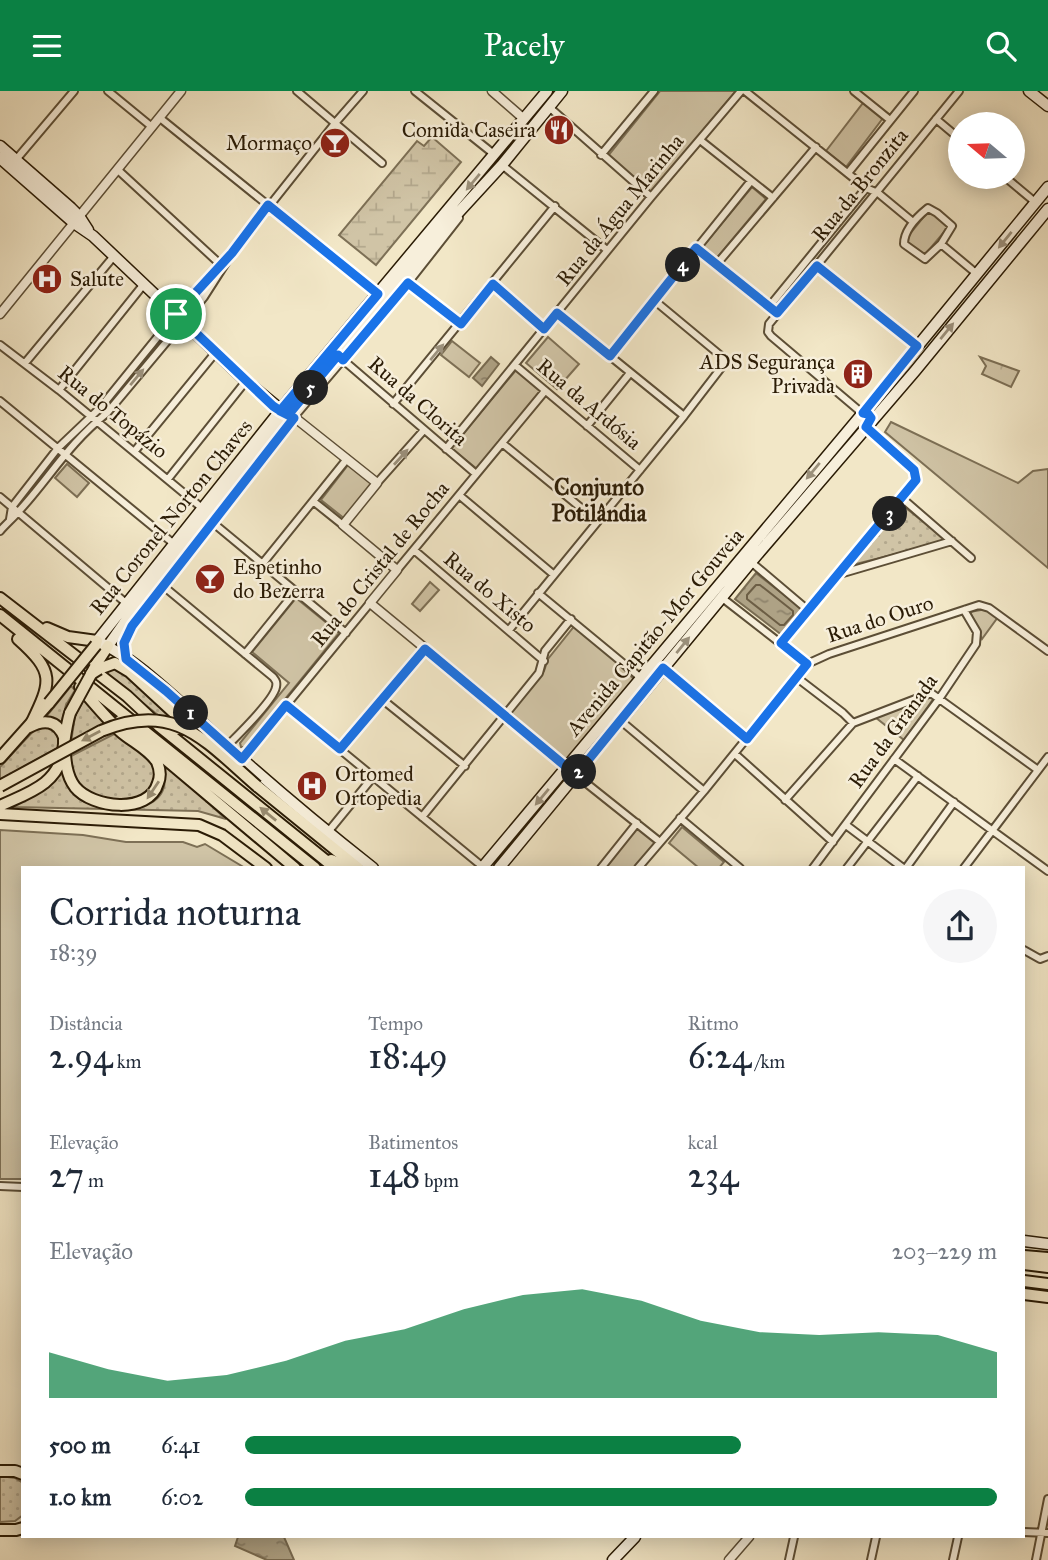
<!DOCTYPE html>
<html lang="pt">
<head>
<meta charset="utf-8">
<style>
  body { margin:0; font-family:"IM FELL Great Primer",serif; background:#f6f6f7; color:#1f2937; height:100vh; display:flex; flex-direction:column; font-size:26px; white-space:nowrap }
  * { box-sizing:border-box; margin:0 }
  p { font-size:23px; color:#747a83 }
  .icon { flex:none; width:38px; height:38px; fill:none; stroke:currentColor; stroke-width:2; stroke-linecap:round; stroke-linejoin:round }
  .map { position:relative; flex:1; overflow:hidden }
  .drawer { position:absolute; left:21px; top:775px; width:1004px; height:672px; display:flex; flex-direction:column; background:#fff; border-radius:0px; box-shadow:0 4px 18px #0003 }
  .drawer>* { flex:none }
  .needle { width:46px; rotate:289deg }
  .fabs { position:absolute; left:948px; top:21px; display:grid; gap:14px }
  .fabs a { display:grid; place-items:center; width:77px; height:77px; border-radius:50%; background:#fff; box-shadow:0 4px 18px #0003; font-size:35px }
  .pin { position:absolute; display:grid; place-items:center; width:60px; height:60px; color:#fff; margin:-30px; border:4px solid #fff; border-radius:50%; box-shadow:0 2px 7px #0007 }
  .km { position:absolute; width:35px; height:35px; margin:-18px; border-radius:50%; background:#222; color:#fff; font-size:19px; line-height:35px; text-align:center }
  .round { display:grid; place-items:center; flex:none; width:74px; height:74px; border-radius:37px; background:#f6f6f7 }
  .overview { display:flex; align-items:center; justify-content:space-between; height:119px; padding:0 28px }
  h1 { font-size:38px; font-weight:600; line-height:52px }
  .metrics { display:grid; grid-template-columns:repeat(3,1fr); gap:10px; height:119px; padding:7px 28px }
  .metrics div { display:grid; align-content:center }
  .metrics b { font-size:35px; font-weight:600 }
  .metrics small { font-size:19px; font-weight:400 }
  .metrics p { font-size:19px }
  .chart { height:196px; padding:14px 28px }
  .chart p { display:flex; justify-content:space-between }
  .chart svg { width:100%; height:126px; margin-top:7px; fill:#0b8043; opacity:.7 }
  ul { padding:0 28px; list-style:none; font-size:23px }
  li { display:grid; grid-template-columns:112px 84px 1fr; align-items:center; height:52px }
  li i { height:18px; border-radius:9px; background:#0b8043 }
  header { display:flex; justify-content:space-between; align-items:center; height:91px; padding:0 28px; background:#0b8043; color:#fff; font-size:32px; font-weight:600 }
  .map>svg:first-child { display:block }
</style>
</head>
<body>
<header><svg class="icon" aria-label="menu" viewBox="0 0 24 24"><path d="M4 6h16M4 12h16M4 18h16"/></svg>Pacely<svg class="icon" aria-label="search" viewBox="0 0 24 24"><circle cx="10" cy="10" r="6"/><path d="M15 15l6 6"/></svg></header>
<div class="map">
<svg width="1048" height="1469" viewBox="0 0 1048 1469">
  <defs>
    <pattern id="grass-dots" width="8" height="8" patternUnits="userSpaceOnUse" patternTransform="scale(1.75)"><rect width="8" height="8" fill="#d0c4a6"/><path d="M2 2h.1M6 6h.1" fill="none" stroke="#b3a88d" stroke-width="1.8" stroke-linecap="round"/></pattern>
    <pattern id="forest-crowns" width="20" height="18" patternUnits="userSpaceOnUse" patternTransform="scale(1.75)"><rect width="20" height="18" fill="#d0c4a6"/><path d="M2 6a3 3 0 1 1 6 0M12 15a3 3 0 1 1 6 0" fill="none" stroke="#b3a88d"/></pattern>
    <pattern id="wetland-marsh" width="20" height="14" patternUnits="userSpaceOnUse" patternTransform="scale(1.75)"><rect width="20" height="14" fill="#d0c4a6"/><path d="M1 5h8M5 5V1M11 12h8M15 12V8" fill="none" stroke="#b3a88d"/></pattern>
    <pattern id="water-ripples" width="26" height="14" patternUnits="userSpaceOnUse" patternTransform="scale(1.75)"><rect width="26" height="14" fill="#aea285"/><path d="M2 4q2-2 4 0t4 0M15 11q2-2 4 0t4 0" fill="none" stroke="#8e836b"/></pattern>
  </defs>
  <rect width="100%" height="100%" fill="#f2e7c7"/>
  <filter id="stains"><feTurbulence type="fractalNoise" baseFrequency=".00286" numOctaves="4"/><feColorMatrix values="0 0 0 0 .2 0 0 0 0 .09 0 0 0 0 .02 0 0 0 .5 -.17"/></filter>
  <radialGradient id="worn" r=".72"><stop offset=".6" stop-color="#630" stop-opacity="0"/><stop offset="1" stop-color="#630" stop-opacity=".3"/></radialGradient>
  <path fill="url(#grass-dots)" stroke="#7d7056" stroke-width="2" d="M901,413L947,450L848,475Z
    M119,576L180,630L158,624L104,581Z
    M71,595L75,599L66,614L61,634L45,627Z
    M84,608L109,631L71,651L75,625Z
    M45,633L60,644L59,656L0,689V676L38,635Z
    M118,641C130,650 149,661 154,675C156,680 155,686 153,691C141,727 64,707 71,665Z
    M156,665L226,728L198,720L14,716L15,712L50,693L63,677C66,687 69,698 77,706C89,717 137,721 151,712C170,701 167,680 156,665Z
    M0,1385L15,1387L23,1392V1424L15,1430L0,1431Z"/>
  <path fill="url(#forest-crowns)" stroke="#7d7056" stroke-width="2" d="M980,266L1019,280L1011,296L982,283L986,275Z"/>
  <path fill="url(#wetland-marsh)" stroke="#7d7056" stroke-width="2" d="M432,46L461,71L376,174L339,144L417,50L424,55Z"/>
  <path fill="#d0c4a6" stroke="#7d7056" stroke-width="2" d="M660,0H736L650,103L607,66Z
    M863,12L883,27L846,76L826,60Z
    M752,96L766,108L716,168L702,156Z
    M930,118L950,134L923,166L904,150Z
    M548,246L579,273L557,298L526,272Z
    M452,250L480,272L469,286L441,264Z
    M516,279L542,301L477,378L451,357Z
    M891,331L1018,392L1033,380L1048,378V477L885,341Z
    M67,373L89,392L77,406L55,387Z
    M348,374L372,393L345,428L321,409Z
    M430,491L439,499L420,520L412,513Z
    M296,507L339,542L246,656H241L240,652L289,592L252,561Z
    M986,518L998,526L982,548L970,521Z
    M576,533L637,591L570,671L509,623L544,580L548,568Z
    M931,605L934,607L904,649L875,626Z
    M682,736L724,771L719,777H699L669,752Z
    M636,737L658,751L636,777H605Z
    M0,739L83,744L126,751H183L197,756L205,753L245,777H23V1088H0Z"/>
  <path fill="url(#water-ripples)" stroke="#796c52" stroke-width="2" d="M491,266L499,273L482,295L473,287Z
    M756,482L805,520L783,545L735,508Z
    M238,1446H284L294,1469H267L235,1455Z"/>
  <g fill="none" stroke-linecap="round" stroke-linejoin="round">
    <path stroke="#6c5e45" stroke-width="2" d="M756,494H760L793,520V524L784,534H780L747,508V504Z"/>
    <g stroke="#5c4e36" stroke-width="10">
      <path id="minor" d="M108,0L152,36
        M297,0L382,72
        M415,0L495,64
        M745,0L866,97L878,102L913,131
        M854,0L890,29
        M549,16L651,106
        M160,27L378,203
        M936,28L961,49
        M700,49L773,107
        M601,64L654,0
        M14,71L74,0
        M502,74L607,159
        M118,79L220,173
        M848,82L914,0
        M1005,86L1035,111
        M928,117L937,122L952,135L941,153L925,168L904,153C904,139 918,125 928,117Z
        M941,153L977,183
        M696,157L771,217
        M716,174L816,56
        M817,175L917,255
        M408,192L461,233
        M493,193L544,238
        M769,216L866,97
        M557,222L684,325
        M0,254L59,299L202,417
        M610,265L751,90
        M342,268L476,383
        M25,272L114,165
        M516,275L640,379
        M59,299L144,193
        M0,310L174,453
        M393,313L555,115
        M862,322L771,245L768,241L769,233L959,0
        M587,335L630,282
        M502,352L597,430
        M446,358L651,106L741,0
        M134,361L216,261
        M168,388L246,290
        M377,392L424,339
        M459,404L553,483
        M0,406L126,512
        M903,408L971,467
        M313,410L343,434
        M10,428L12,416L58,357L100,317L190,206L232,162L336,31L363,0
        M212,431L346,542
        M0,440C6,433 13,427 19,420C51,385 68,353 107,322L204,206L229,167
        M414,459L544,570
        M751,471L809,520
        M263,472L347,368
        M397,479L545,300
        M843,482L952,450
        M162,494L273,586C276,590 277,591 276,596C274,609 238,644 227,655
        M538,502L641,587
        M721,506L807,573
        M509,539L684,325L721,277L723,268L720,264L655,210
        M781,552L916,391L914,379L866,336
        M245,563L296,500
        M126,566L124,555L127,544L162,494L294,326L408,192L459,127
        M663,577L747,648
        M796,586L843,622L853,632
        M383,609L465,675
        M286,614L483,776
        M621,630L704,700
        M340,658L425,558
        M735,663L833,751
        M242,668L370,512
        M894,668L1048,780
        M576,684L660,751
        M785,709L853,632L931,602L1038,679
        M422,726L539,582L545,560L571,528
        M680,727L740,777
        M846,734L903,777
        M328,741L373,686
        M601,777L637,732
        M638,777L704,700L802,579L807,573L829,563L979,514L989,517L1048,560
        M813,777L939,608L976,553L977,541L964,519
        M847,777L918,685
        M906,777L954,711
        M964,777L1048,666
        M1024,859L1040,868L1048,865
        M0,1095L23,1096
        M1024,1441L1048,1442
        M789,1469L794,1446
        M871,1469L876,1446
        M953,1469L958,1446
        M1036,1469L1048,1408"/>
    </g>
    <g stroke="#5c4e36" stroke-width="11">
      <path id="tertiary" d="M492,0L524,28
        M0,223L181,0
        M288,324L294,326L377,392L343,434L397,479L370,512L506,624L576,684
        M729,1469L749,1446"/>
    </g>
    <g stroke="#2a1b05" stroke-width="13">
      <path id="secondary" d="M1029,0L1048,15
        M0,55L71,117L79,125L88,139
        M0,67L74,132L93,145L246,290L285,322
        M108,555L155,488L288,324L446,135L502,74L562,0
        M373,777C321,736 271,694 222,650C188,619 139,569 97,550L287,311L547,0
        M482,777L863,322L1048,96
        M499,777L751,471L915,280L1048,118
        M1024,1150L1048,1153
        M613,1469L635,1446"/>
    </g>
    <g stroke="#2a1b05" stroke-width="14">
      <path id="primary" d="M95,575L108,555
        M29,636C44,628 57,629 64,646
        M0,667L49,612
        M257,695L358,777
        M0,715C27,702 58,694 63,660C65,647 66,635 70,622
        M0,723L199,734L222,744L266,777
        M1024,1165L1048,1167
        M1024,1203L1048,1206
        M0,1380H15L23,1383
        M0,1439H16L23,1437"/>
    </g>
    <g stroke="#2a1b05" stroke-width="14">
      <path id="trunk" d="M0,507L127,605L159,635L335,777
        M0,524L315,777
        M47,537L68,546L97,550
        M18,548C55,581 52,590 31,633
        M99,578L115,572L130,581L183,630V638H176
        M120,630L295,777
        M64,649C65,664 65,683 75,696C92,717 149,724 158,692C161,685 160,678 157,671C149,658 131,650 120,640C105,626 93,611 80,596
        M331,769L351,777
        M1024,1173L1048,1176
        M1024,1190L1048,1193"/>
    </g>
    <use href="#minor" stroke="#f7efdb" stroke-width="6"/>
    <use href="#tertiary" stroke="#f7efdb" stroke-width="8"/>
    <use href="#secondary" stroke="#f7efdb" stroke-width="10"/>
    <use href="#primary" stroke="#f2e7c7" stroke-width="10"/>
    <use href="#trunk" stroke="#f2e7c7" stroke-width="10"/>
    <g stroke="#2a1b05" stroke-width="14" stroke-linecap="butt">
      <path id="primary-bridge" d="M49,612L96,554
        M70,622L95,576
        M0,695L101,640C175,609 205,650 257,695"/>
    </g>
    <g stroke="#2a1b05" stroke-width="14" stroke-linecap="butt">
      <path id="trunk-bridge" d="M91,583L99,578"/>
    </g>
    <use href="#primary-bridge" stroke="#f2e7c7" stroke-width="10"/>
    <use href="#trunk-bridge" stroke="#f2e7c7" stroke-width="10"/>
  </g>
  <defs><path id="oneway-solid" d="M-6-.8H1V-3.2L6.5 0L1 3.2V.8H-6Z" transform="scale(1.75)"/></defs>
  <g fill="#9b907b">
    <use href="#oneway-solid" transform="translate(473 91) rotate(130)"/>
    <use href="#oneway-solid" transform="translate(1005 149) rotate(129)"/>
    <use href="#oneway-solid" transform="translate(947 240) rotate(-51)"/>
    <use href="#oneway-solid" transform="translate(437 261) rotate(-50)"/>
    <use href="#oneway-solid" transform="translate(137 286) rotate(-50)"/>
    <use href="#oneway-solid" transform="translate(401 366) rotate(-48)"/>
    <use href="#oneway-solid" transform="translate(813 380) rotate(130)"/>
    <use href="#oneway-solid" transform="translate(683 554) rotate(-51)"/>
    <use href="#oneway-solid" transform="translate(542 706) rotate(130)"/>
  </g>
  <g fill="#988b70">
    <use href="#oneway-solid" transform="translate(91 645) rotate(152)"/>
    <use href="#oneway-solid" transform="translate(153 699) rotate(124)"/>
    <use href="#oneway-solid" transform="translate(268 723) rotate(-141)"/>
  </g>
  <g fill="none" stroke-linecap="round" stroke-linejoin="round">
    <g stroke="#fff" stroke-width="14">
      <path id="route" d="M176,223L273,315C280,320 286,323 294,327L132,535L124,552L126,568L166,600L242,668L286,614L340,658L425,558L576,684L663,577L747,648L807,573L781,552L916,389L914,379L866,336L871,327L868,323L863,322L917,255L817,175L777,222L696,157L610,265L557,222L544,238L493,193L461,233L408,192L343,269L338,264L288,324L280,320L378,203L268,114L232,162L176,223"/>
    </g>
    <use href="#route" stroke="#1a73e8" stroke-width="9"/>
  </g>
  <defs>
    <g id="restaurant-disc" transform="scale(1.575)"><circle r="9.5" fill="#8f2418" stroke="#f7efdb"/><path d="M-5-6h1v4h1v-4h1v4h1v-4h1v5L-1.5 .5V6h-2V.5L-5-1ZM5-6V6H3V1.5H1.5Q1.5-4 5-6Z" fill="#fff"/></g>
    <g id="bar-disc" transform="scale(1.575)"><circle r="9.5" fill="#8f2418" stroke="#f7efdb"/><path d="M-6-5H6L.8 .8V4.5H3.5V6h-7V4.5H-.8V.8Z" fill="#fff"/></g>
    <g id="hospital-disc" transform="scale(1.575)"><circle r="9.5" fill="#8f2418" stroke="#f7efdb"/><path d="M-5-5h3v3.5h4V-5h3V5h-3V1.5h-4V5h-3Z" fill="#fff"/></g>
    <g id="building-disc" transform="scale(1.575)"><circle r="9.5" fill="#8f2418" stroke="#f7efdb"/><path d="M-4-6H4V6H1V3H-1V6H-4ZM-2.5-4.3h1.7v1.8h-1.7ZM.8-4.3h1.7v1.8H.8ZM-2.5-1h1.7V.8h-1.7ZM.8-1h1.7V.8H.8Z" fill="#fff"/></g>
  </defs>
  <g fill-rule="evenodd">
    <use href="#restaurant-disc" x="559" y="39"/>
    <use href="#bar-disc" x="335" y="52"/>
    <use href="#hospital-disc" x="47" y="188"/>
    <use href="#building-disc" x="858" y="283"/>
    <use href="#bar-disc" x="210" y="488"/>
    <use href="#hospital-disc" x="312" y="695"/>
  </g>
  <g text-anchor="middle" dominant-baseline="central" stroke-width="5" stroke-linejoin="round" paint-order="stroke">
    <g font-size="21" fill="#2a1b05" stroke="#f7efdb" text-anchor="end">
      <text x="536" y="39">Comida Caseira</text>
      <text x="312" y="52">Mormaço</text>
      <text x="70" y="188" text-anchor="start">Salute</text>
      <text x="835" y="271">ADS Segurança<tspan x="835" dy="24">Privada</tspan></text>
      <text x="233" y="476" text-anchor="start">Espetinho<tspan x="233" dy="24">do Bezerra</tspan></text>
      <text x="335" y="683" text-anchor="start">Ortomed<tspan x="335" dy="24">Ortopedia</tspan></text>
    </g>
    <g font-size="21" fill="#2a1b05" stroke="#f7efdb">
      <text transform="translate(860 94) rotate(-51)">Rua da Bronzita</text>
      <text transform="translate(620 119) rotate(-51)">Rua da Água Marinha</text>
      <text transform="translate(418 310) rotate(41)">Rua da Clorita</text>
      <text transform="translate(589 313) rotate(40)">Rua da Ardósia</text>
      <text transform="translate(113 321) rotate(39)">Rua do Topázio</text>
      <text transform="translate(171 426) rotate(-51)">Rua Coronel Norton Chaves</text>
      <text transform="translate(380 473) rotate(-51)">Rua do Cristal de Rocha</text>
      <text transform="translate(490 501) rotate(40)">Rua do Xisto</text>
      <text transform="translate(880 528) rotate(-18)">Rua do Ouro</text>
      <text transform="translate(655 541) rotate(-50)">Avenida Capitão-Mor Gouveia</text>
      <text transform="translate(893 640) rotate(-54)">Rua da Granada</text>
    </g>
    <g font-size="23" font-weight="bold" fill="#2a1b05" stroke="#f7efdb">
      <text x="599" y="396">Conjunto<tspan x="599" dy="26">Potilândia</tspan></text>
    </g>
  </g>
  <rect width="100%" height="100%" filter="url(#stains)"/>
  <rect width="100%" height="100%" fill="url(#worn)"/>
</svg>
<div class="fabs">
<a><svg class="needle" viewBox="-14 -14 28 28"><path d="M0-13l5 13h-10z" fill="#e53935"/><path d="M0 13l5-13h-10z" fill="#747a83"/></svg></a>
</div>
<div class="pin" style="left:176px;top:223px;background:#1e9e55"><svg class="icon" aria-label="arrive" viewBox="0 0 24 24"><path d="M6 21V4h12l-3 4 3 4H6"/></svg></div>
<b class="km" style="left:191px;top:622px">1</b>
<b class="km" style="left:579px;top:681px">2</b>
<b class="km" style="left:890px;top:423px">3</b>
<b class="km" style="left:683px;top:174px">4</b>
<b class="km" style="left:311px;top:297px">5</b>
<section class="drawer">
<div class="overview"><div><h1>Corrida noturna</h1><p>18:39</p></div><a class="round"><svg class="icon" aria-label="share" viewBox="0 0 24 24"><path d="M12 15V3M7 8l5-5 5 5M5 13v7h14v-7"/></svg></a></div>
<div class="metrics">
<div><p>Distância</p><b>2.94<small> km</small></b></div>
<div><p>Tempo</p><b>18:49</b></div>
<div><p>Ritmo</p><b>6:24<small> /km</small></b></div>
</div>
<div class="metrics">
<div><p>Elevação</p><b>27<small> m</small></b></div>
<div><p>Batimentos</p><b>148<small> bpm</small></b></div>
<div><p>kcal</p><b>234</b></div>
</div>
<div class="chart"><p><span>Elevação</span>203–229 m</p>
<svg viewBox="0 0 160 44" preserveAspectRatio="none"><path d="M0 44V28L10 34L20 38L30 36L40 31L50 24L60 20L70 13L80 8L90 6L100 10L110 17L120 21L130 22L140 21L150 22L160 28V44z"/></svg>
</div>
<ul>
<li><b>500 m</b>6:41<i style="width:66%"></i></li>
<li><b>1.0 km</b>6:02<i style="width:100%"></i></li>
</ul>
</section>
</div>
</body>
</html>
